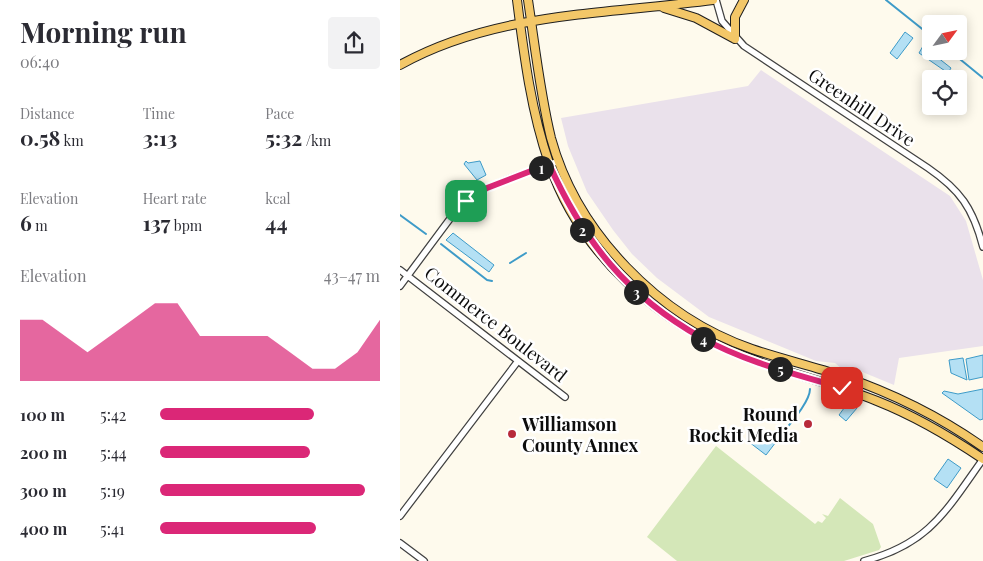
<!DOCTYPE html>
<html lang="en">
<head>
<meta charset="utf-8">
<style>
  body { margin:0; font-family:"Playfair Display",serif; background:#f2f2f3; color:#2b2b33; height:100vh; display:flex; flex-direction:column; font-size:19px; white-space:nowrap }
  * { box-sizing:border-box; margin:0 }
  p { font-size:16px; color:#7c7c81 }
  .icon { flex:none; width:28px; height:28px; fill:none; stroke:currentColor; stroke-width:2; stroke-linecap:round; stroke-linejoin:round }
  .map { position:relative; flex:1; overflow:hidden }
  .drawer { display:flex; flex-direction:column; background:#fff; width:400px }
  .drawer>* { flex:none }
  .needle { width:32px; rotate:57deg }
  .controls { position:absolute; left:522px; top:15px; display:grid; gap:10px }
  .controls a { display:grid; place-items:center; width:45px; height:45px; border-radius:5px; background:#fff; box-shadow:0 2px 12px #0003; font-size:25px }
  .pin { position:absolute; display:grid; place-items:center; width:42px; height:42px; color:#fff; margin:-21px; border-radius:10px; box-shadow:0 2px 8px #0006 }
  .km { position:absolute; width:25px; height:25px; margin:-12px; border-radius:50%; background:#222; color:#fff; font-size:14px; line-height:25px; text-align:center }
  .round { display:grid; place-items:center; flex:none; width:52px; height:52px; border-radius:5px; background:#f2f2f3 }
  .summary { display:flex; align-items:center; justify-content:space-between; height:85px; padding:0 20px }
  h1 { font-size:28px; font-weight:700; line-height:38px }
  .stats { display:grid; grid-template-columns:repeat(3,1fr); gap:8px; height:85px; padding:5px 20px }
  .stats div { display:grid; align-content:center }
  .stats b { font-size:21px; font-weight:700 }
  .stats small { font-size:14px; font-weight:400 }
  .stats p { font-size:14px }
  .chart { height:140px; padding:10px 20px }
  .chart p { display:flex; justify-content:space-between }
  .chart svg { width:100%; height:90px; margin-top:5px; fill:#db2777; opacity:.7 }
  ul { padding:0 20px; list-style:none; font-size:16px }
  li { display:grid; grid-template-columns:80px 60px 1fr; align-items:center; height:38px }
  li i { height:12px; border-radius:6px; background:#db2777 }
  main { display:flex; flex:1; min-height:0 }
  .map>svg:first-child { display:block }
</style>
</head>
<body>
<main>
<section class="drawer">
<div class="summary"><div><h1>Morning run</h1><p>06:40</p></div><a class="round"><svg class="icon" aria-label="share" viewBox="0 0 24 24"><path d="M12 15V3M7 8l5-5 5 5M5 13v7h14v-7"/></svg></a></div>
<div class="stats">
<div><p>Distance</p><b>0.58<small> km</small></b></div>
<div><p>Time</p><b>3:13</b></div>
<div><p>Pace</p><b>5:32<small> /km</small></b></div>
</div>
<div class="stats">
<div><p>Elevation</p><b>6<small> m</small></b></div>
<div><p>Heart rate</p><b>137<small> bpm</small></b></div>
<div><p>kcal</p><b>44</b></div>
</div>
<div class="chart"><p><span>Elevation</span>43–47 m</p>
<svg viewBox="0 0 160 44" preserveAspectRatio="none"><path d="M0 44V14L10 14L20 22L30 30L40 22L50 14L60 6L70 6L80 22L90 22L100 22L110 22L120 30L130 38L140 38L150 30L160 14V44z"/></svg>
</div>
<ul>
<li><b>100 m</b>5:42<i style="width:70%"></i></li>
<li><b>200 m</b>5:44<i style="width:68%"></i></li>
<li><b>300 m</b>5:19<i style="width:93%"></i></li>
<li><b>400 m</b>5:41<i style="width:71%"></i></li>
</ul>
</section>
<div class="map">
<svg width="583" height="561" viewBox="0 0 583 561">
  <rect width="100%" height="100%" fill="#fefaed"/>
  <path fill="#eae1eb" d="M361,70L550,196L566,221L583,280V346L499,358L494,385L460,371L442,369L435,363L416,361L309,317L257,278L232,254L213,230L187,192L168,146L161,118L348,86Z"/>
  <path fill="#d4e7b8" d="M316,446L415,524L418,521L422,523L426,518L422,514L428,516L440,498L473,524L481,547L479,550L444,561H277L247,537Z"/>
  <path fill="#b4e0f4" stroke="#3e9bc8" d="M505,32L513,38L497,59L490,53Z
    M523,46L551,68L548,73L519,53Z
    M66,161L68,163L80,161L86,175L77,180L64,164Z
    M53,233L94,265L89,272L46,240Z
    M583,355V377L569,380L566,359Z
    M563,358L567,380L551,373L549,360Z
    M583,389V419L580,420L542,393L544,391L558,394Z
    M447,404L457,408L446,421L439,415Z
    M360,428L376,442L366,455L349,442Z
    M548,459L561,468L547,488L534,479Z"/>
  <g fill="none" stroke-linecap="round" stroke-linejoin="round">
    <path stroke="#3e9bc8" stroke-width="2" d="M486,0L531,36
      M550,51L583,78
      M0,215L26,234
      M41,244L87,280L92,281
      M110,263L126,253
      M374,440H377C386,428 410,403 410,389"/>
    <g stroke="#404040" stroke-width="8">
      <path id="minor" d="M316,0L322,21L344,46L528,168C560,190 573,208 583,247
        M0,270L165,397
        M0,286L58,208C86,183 125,174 159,161
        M0,516L118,361
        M0,543L24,561
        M464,561C529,544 546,511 583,459"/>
    </g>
    <g stroke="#1e1e1e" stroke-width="10">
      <path id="major" d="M117,0C124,55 131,111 149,163C180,254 259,325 348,358C390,374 435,384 477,401C515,416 549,436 583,459
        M128,0C135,46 140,93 151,138C177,233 259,317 352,349C381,359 412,366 442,376C492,393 539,416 583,447
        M264,8L296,18L335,39
        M335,39V17L344,0
        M0,65C95,12 208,14 313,0"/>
    </g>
    <use href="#minor" stroke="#fff" stroke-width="5.5"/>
    <use href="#major" stroke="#f3c768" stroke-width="8"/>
  </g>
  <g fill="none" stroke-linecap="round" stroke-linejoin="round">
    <g stroke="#fff" stroke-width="10">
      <path id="route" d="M66,201L87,188L149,164C184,242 227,296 302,338C345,362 395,374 442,388"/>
    </g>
    <use href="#route" stroke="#db2777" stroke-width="6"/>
  </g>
  <g fill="#b82a3b" stroke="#fff" stroke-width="2">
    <circle cx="408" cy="424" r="5"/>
    <circle cx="112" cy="434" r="5"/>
  </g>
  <g text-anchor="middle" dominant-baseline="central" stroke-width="5" stroke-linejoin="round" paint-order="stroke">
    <g font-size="18" fill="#0d0d0d" stroke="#fff">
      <text transform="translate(462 107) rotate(34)">Greenhill Drive</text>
      <text transform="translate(96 324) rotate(38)">Commerce Boulevard</text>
    </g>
    <g font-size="18" font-weight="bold" fill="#0d0d0d" stroke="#fff" text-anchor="end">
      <text x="398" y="414">Round<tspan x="398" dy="21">Rockit Media</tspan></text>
      <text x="122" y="424" text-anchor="start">Williamson<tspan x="122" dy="21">County Annex</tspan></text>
    </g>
  </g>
</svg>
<div class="controls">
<a><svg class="needle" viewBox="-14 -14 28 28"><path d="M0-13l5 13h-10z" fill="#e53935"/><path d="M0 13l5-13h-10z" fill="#7c7c81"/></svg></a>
<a><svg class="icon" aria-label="locate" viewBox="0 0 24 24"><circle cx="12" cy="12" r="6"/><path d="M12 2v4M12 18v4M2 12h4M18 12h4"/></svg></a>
</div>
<div class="pin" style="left:66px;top:201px;background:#1e9e55"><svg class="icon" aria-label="arrive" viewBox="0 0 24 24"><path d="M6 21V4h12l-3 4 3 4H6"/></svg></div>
<div class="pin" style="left:442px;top:388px;background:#d93025"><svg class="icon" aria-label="check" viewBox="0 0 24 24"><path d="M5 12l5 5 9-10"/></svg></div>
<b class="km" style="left:141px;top:168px">1</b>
<b class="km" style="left:182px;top:230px">2</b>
<b class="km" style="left:236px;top:292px">3</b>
<b class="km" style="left:303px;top:339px">4</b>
<b class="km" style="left:380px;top:369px">5</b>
</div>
</main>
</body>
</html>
